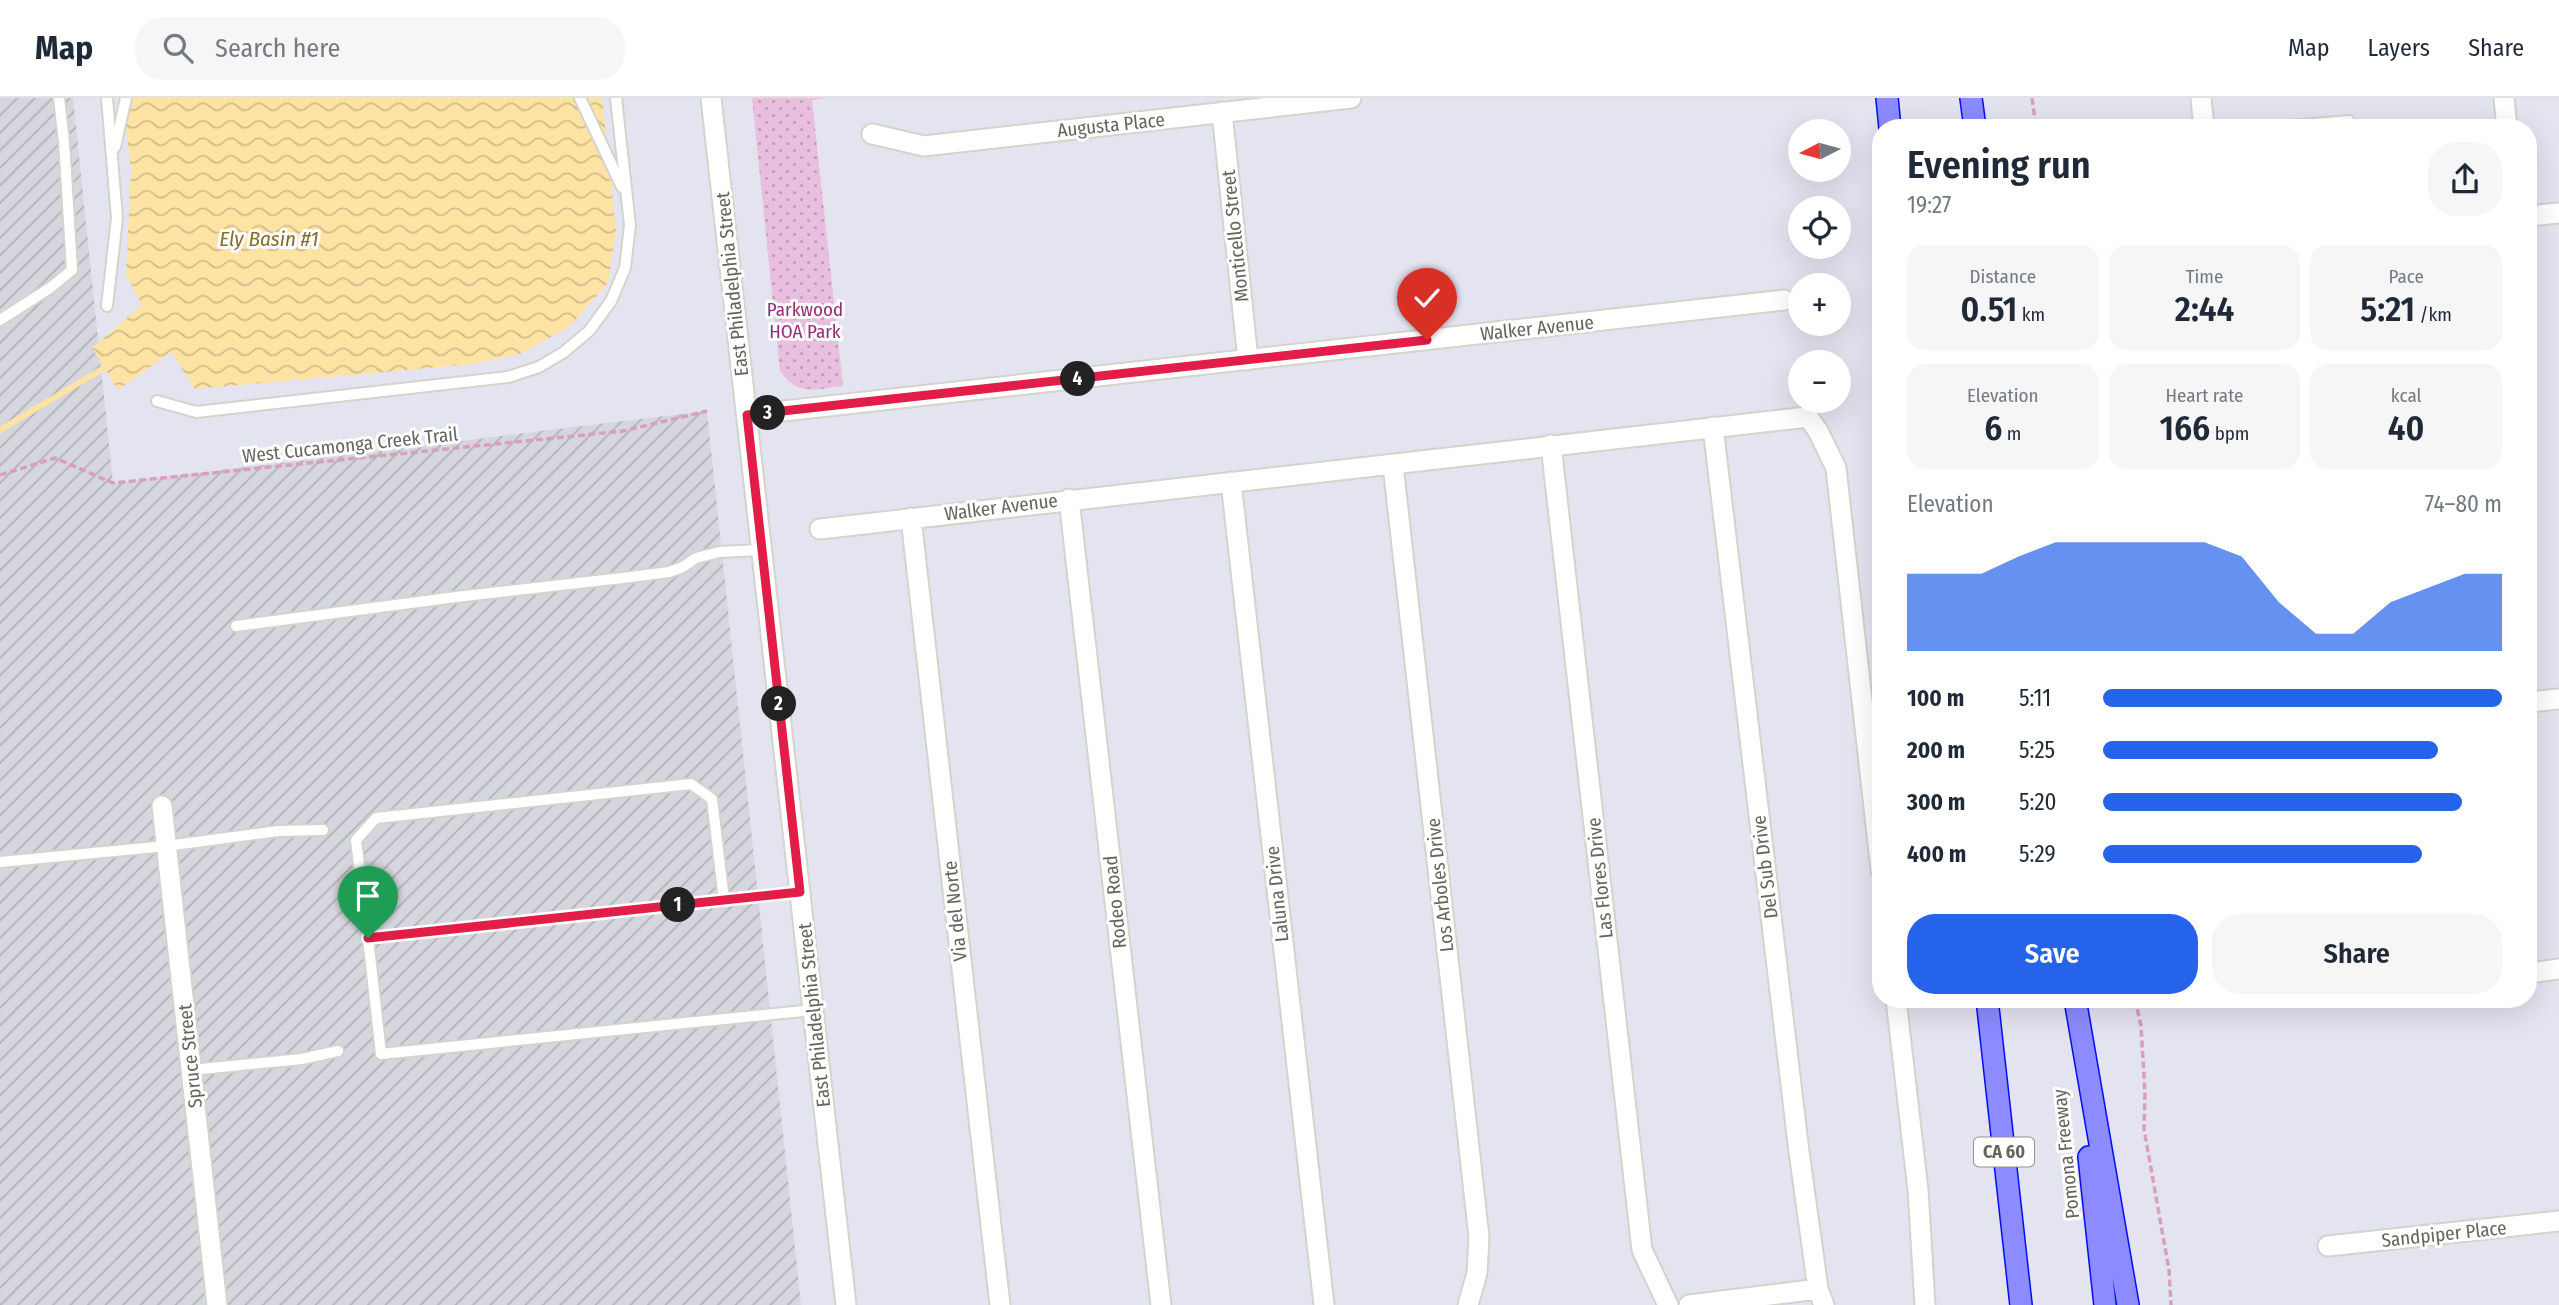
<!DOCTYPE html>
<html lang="en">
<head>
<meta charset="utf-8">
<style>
  body { margin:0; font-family:"Fira Sans Condensed",sans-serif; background:#f6f6f7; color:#1f2937; height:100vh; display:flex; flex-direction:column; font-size:26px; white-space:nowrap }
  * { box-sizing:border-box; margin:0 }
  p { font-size:23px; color:#747a83 }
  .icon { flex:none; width:38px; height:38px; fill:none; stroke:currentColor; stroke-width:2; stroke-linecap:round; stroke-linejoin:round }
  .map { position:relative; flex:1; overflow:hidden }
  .panel { position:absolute; left:1872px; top:21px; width:665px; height:889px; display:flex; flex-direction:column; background:#fff; border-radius:28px; box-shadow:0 7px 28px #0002 }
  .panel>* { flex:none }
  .needle { width:46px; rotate:264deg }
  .tools { position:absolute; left:1788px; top:21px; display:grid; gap:14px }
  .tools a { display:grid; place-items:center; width:63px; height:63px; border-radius:50%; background:#fff; box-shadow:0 7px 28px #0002; font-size:35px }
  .pin { position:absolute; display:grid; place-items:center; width:60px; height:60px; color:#fff; margin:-72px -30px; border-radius:50% 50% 50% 0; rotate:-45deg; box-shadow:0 0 7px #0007 }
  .pin .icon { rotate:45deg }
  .km { position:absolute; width:35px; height:35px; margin:-18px; border-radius:50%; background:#222; color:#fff; font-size:19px; line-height:35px; text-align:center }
  .round { display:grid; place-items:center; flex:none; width:74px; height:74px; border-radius:28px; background:#f6f6f7 }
  .overview { display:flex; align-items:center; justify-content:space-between; height:119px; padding:0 35px }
  h1 { font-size:38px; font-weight:600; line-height:52px }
  .figures { display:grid; grid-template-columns:repeat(3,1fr); gap:10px; height:119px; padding:7px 35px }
  .figures div { display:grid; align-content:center; border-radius:18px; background:#f6f6f7; text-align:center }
  .figures b { font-size:35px; font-weight:600 }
  .figures small { font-size:19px; font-weight:400 }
  .figures p { font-size:19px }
  .chart { height:196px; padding:14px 35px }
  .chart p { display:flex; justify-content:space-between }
  .chart svg { width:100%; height:126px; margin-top:7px; fill:#2563eb; opacity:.7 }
  .cta { display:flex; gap:14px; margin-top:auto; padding:14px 35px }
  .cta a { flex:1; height:80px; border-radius:28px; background:#2563eb; color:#fff; font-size:28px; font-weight:600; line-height:80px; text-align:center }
  .cta a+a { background:#f6f6f7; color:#1f2937 }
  ul { padding:0 35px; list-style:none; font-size:23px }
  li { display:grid; grid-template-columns:112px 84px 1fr; align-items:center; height:52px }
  li i { height:18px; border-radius:9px; background:#2563eb }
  header { display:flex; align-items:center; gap:42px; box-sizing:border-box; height:98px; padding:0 35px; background:#fff; border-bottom:2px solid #e0e1e3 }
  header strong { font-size:33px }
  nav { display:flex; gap:38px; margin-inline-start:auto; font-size:24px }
  .search { width:490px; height:63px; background:#f6f6f7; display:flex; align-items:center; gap:18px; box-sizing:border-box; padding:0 24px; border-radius:28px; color:#747a83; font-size:26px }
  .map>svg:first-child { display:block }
</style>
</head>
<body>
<header>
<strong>Map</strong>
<div class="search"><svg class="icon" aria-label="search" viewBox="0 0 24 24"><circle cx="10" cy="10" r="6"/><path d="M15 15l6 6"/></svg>Search here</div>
<nav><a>Map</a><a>Layers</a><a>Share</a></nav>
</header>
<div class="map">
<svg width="2559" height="1207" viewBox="0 0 2559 1207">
  <defs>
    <pattern id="industrial-furrows" width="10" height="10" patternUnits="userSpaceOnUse" patternTransform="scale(1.75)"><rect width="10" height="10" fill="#d6d6de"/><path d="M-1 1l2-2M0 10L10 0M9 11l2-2" fill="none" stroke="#b1b1b7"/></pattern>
    <pattern id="park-dots" width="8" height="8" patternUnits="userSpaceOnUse" patternTransform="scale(1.75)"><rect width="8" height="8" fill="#e9bede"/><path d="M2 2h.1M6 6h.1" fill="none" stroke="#c19eb7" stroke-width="1.8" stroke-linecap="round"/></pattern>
    <pattern id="water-waves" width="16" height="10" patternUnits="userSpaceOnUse" patternTransform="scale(1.75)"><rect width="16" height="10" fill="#ffe3a4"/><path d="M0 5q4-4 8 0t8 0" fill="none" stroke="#d2bc89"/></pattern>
  </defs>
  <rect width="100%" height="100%" fill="#e4e3f0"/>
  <path fill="url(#industrial-furrows)" d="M0,0H73L113,385L707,313L801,1207H0Z"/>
  <path fill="url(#park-dots)" d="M752,0H825L812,2L843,288C816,291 798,299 780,273Z"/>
  <path fill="url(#water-waves)" d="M122,0H602L616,132L608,185L569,229L522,255L472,266L195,291L171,254L118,292L92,250L142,207L126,177L131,71Z"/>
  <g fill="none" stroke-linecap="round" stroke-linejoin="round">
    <path stroke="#ffe3a4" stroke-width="6" d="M0,332L104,270"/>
    <g stroke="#d4d3cc" stroke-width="14">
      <path id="service" d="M580,0L622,89
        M2265,30L2349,23
        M115,49L126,0
        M107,208L117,120L107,0
        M0,222L50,190L72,172L64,44L59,0
        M157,303L196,314L508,279L539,269L564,254L589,233L611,203L625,170L630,127L616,0
        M236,528L456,499L631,479L669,474L683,469L696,460L719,454L761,452
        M0,764L166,748L278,733L323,732
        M724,802L368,840L356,742L376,720L691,686L712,701L724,802L800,794
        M368,840L381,956L813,912
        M191,972L302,961L338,953"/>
    </g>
    <g stroke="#d4d3cc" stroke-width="23">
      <path id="minor" d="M2201,0L2204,30
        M2504,0L2507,30
        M1222,14L1248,262
        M872,36L924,48L1351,0
        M2529,118L2559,115
        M747,317L1784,202
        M1713,329L1799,1054L1818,1191L1824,1207
        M1551,347L1642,1152L1668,1207
        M1393,367L1479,1139L1477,1175L1468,1207
        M1231,384L1324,1207
        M1069,401L1161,1207
        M911,420L1000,1207
        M820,431L1808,319L1818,333L1836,370L1881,772
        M2529,604L2559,601
        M162,708L217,1207
        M2529,875L2559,871
        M1896,901L1918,1092L1925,1207
        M2328,1148L2559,1123
        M1689,1207L1818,1191"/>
    </g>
    <g stroke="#d4d3cc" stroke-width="23">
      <path id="tertiary" d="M711,0L846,1207"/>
    </g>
    <g stroke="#000cf3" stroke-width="24">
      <path id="motorway" d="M1887,0L1890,30
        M1971,0L1975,30
        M1987,901L2021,1207
        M2075,901L2128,1207
        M2089,1059L2105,1207"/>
    </g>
    <path stroke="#db9fbb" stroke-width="3.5" stroke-dasharray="7 3.5" stroke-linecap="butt" d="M2032,0L2036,30
      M0,377L55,360L113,385L623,333L707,313
      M2135,901L2141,928L2145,996L2144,1031L2169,1172L2171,1207"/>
    <use href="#service" stroke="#fff" stroke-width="10"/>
    <use href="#minor" stroke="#fff" stroke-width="19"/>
    <use href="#tertiary" stroke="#fff" stroke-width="19"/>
    <use href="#motorway" stroke="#8c8bff" stroke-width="21"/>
  </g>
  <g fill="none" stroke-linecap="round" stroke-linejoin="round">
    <g stroke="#fff" stroke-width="14">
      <path id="route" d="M368,840L800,794L747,317L1427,242"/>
    </g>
    <use href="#route" stroke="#e11d48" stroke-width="9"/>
  </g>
  <g text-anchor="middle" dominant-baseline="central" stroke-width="6" stroke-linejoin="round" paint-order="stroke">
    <rect fill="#fff" stroke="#94928c" stroke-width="2" x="1974" y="1039.5" width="60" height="29" rx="5"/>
    <g font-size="18" font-weight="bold" fill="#66645b">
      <text x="2004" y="1054">CA 60</text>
    </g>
    <g font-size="19" fill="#66645b" stroke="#fff">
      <text transform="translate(1111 27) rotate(-6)">Augusta Place</text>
      <text transform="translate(1235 138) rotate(-96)">Monticello Street</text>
      <text transform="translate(732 186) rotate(-96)">East Philadelphia Street</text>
      <text transform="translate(1537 230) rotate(-6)">Walker Avenue</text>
      <text transform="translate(350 347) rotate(-6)">West Cucamonga Creek Trail</text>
      <text transform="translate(1001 409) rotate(-7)">Walker Avenue</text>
      <text transform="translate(1765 769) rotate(-97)">Del Sub Drive</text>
      <text transform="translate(1600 780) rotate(-96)">Las Flores Drive</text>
      <text transform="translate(1440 787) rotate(-96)">Los Arboles Drive</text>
      <text transform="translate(1277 796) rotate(-96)">Laluna Drive</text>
      <text transform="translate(1115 804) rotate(-96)">Rodeo Road</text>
      <text transform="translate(955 813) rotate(-96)">Via del Norte</text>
      <text transform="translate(814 917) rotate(-96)">East Philadelphia Street</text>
      <text transform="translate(190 958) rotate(-96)">Spruce Street</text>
      <text transform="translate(2066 1056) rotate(-96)">Pomona Freeway</text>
      <text transform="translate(2444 1136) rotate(-6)">Sandpiper Place</text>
    </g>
    <g font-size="19" fill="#912f73" stroke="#fff">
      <text x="805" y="211">Parkwood<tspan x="805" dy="22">HOA Park</tspan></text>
    </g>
    <g font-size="21" font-style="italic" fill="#826f2a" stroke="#fff">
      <text x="269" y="141">Ely Basin #1</text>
    </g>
  </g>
</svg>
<div class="tools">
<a><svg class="needle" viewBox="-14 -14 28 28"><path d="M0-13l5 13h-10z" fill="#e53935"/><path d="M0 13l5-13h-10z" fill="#747a83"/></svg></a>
<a><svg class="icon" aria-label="locate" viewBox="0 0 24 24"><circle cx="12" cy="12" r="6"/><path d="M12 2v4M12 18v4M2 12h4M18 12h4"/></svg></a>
<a>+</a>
<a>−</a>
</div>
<div class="pin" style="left:368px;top:840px;background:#1e9e55"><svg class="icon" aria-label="arrive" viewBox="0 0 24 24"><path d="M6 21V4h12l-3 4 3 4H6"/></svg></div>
<div class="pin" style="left:1427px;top:242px;background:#d93025"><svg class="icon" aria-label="check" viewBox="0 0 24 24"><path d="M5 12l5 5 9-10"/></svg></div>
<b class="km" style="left:678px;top:807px">1</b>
<b class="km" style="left:779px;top:606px">2</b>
<b class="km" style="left:768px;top:315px">3</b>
<b class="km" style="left:1078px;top:281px">4</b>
<section class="panel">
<div class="overview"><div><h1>Evening run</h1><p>19:27</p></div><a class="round"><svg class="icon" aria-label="share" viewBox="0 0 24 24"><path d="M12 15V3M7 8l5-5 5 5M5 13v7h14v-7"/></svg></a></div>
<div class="figures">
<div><p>Distance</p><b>0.51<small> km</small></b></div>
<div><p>Time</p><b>2:44</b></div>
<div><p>Pace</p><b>5:21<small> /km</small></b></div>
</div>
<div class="figures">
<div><p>Elevation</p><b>6<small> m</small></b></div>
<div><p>Heart rate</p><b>166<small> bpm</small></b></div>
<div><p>kcal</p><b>40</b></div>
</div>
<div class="chart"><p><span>Elevation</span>74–80 m</p>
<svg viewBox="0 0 160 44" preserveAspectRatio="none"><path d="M0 44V17L10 17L20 17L30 11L40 6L50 6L60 6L70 6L80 6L90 11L100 27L110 38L120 38L130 27L140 22L150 17L160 17V44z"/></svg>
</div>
<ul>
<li><b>100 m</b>5:11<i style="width:100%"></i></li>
<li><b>200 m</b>5:25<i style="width:84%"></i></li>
<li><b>300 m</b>5:20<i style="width:90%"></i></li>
<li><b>400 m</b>5:29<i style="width:80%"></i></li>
</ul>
<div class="cta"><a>Save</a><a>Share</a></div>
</section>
</div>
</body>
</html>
